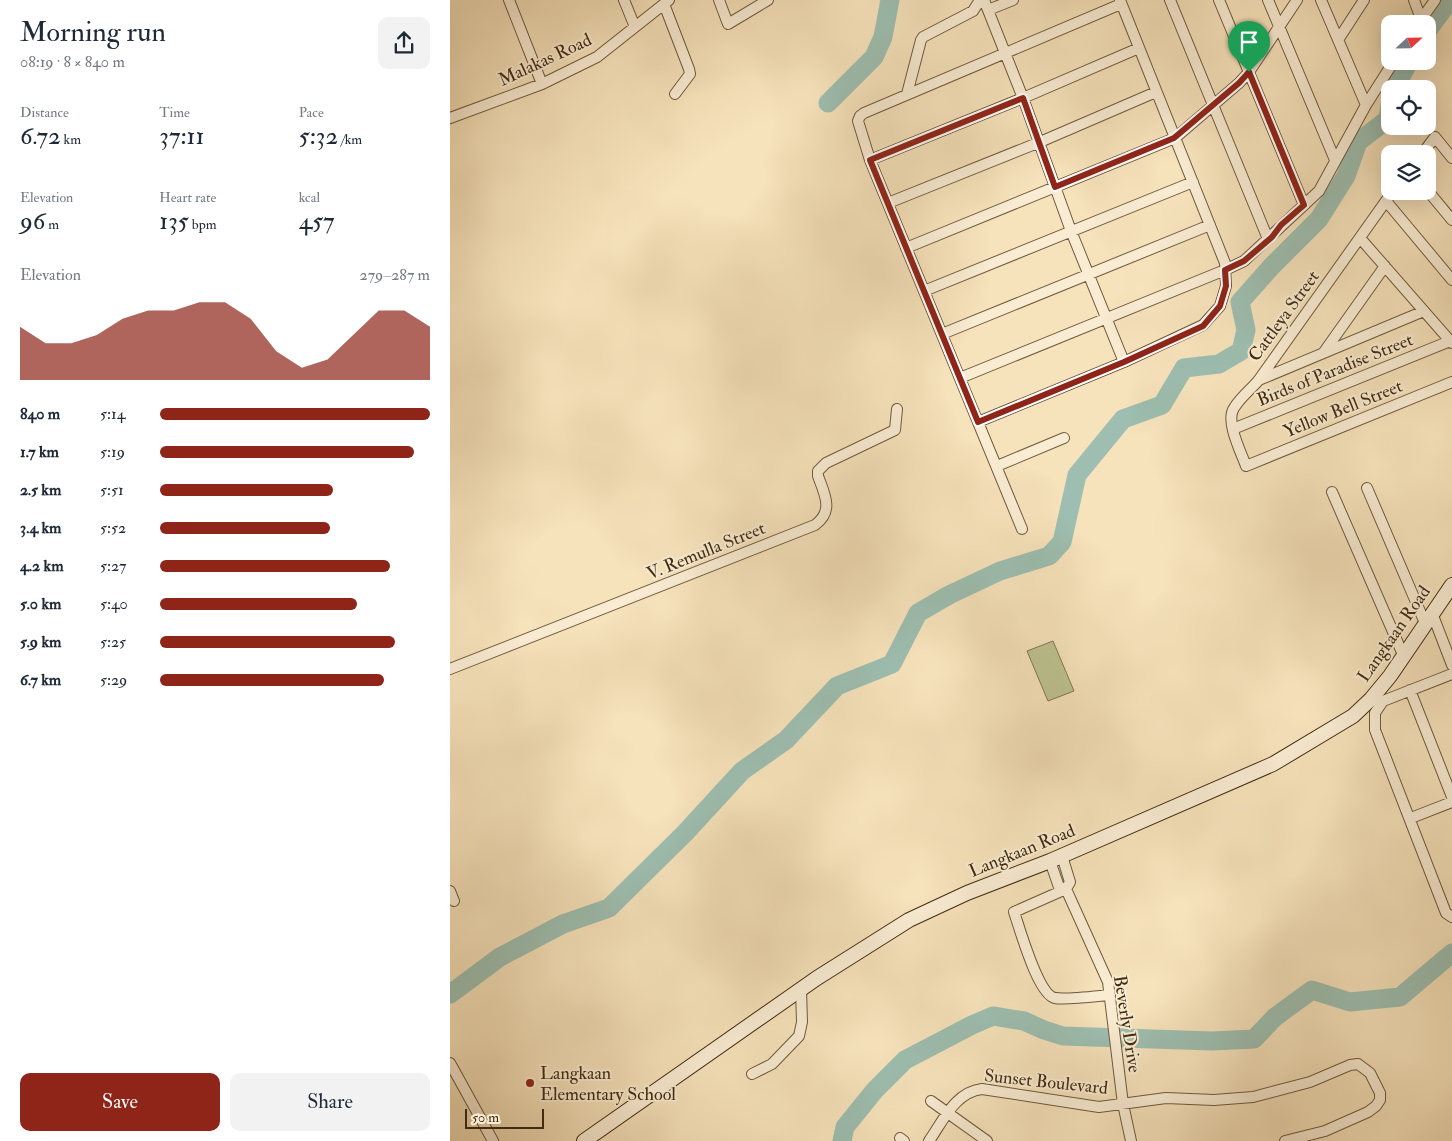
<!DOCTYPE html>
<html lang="en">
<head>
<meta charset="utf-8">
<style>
  body { margin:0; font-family:"IM FELL Double Pica",serif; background:#f2f2f3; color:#1f2937; height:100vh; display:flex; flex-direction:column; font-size:19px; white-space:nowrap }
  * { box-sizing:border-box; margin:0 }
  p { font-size:16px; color:#747a83 }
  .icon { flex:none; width:28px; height:28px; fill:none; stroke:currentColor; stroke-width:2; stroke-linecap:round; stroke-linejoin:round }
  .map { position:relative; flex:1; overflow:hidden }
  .sheet { display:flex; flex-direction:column; background:#fff; width:450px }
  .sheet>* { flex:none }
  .needle { width:32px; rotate:68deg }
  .fabs { position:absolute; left:931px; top:15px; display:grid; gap:10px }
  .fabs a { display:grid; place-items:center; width:55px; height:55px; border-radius:10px; background:#fff; box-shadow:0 5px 20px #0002; font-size:25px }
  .scale { position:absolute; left:15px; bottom:12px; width:79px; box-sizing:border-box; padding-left:5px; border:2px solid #412c10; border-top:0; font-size:14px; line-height:18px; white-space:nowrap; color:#412c10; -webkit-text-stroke:4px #f9ecd3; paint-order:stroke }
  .pin { position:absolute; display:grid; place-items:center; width:42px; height:42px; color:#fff; margin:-51px -21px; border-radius:50% 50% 50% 0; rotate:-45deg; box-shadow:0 0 5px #0007 }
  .pin .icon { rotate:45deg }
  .round { display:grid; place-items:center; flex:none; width:52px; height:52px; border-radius:10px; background:#f2f2f3 }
  .summary { display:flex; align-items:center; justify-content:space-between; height:85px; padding:0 20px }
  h1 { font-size:28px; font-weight:600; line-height:38px }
  .figures { display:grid; grid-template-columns:repeat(3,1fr); gap:8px; height:85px; padding:5px 20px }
  .figures div { display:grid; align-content:center }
  .figures b { font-size:25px; font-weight:600 }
  .figures small { font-size:14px; font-weight:400 }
  .figures p { font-size:14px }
  .chart { height:140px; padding:10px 20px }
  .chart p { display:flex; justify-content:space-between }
  .chart svg { width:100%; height:90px; margin-top:5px; fill:#8f2418; opacity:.7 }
  .primary-button { display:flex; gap:10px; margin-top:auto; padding:10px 20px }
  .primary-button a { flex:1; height:58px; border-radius:10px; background:#8f2418; color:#fff; font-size:20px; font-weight:600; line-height:58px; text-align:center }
  .primary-button a+a { background:#f2f2f3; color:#1f2937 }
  ul { padding:0 20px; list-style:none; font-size:16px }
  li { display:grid; grid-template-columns:80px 60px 1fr; align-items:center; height:38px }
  li i { height:12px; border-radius:6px; background:#8f2418 }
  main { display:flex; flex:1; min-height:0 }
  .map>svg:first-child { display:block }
</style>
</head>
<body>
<main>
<section class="sheet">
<div class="summary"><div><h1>Morning run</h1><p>08:19 · 8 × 840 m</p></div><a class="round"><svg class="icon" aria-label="share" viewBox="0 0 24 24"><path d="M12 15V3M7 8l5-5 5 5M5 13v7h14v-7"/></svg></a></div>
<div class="figures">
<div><p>Distance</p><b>6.72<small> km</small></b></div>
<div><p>Time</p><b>37:11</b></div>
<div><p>Pace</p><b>5:32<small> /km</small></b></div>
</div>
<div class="figures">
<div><p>Elevation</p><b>96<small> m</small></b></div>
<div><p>Heart rate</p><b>135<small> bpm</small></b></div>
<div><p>kcal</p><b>457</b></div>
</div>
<div class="chart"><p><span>Elevation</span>279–287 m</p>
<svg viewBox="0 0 160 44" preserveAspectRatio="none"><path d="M0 44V18L10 26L20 26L30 22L40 14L50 10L60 10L70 6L80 6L90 14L100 30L110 38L120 34L130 22L140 10L150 10L160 18V44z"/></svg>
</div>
<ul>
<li><b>840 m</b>5:14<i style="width:100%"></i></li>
<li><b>1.7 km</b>5:19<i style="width:94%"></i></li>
<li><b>2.5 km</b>5:51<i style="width:64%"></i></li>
<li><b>3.4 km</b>5:52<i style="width:63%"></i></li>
<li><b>4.2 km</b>5:27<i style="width:85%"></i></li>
<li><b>5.0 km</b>5:40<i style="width:73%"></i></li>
<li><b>5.9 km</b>5:25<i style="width:87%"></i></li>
<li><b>6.7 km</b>5:29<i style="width:83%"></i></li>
</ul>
<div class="primary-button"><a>Save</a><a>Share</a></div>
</section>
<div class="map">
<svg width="1002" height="1141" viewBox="0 0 1002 1141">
  <rect width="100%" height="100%" fill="#f6e2bb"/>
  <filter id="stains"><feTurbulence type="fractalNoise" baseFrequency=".004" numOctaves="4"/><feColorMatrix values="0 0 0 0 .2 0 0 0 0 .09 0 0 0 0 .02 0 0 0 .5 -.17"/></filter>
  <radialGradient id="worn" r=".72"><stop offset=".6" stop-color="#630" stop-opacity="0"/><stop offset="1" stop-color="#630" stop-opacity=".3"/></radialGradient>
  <path fill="#bdc390" stroke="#7f7850" d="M603,641L624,691L598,701L577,651Z"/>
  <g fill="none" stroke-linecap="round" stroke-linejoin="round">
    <path stroke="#9dbeb0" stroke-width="19" d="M978,30L1000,0
      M945,89L959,61
      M378,103L424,57L433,37L440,0
      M0,994L50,957L113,924L159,908L235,833L292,771L336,740L387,686L442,664L468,613L499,595L550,571L599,556L612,542L627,475L673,419L712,405L734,368L769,364L791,351L796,330L790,302L821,267L869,219L896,176L908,142L938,119L940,106
      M392,1141L395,1127L425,1090L455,1060L522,1025L543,1016L574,1021L594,1030L613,1036L762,1041L804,1039L825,1017L862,990L900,1002L950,997L1002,953"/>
    <g stroke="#6e5a3b" stroke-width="12">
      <path id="street" d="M59,0L92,84
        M174,0L185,27
        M269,0L278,24L318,0
        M534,0L573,98L621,231L674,362
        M720,0L818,239
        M769,0L854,205
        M818,0L885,160
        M871,0L916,105
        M964,0L971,19
        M214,4L239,69L240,74L225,94
        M538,10L563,0
        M968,24L985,0
        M888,40L914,0
        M457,94L471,40L473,37L523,11L530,0
        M0,118L92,84L147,57L219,0
        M972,154L985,137L1002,158
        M420,160L573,98L689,48
        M943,191L808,381C800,390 790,398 784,408C775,421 791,452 796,466L1002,382
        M978,191L1002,220
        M936,201L1002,280
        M438,203L590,142L706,92
        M910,238L1002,343
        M456,248L725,138L789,83L799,72L847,0
        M474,291L743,182
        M492,334L760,225
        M874,352L935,266
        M510,378L775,270L794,261L869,191L916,105L944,61
        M809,380L974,311
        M528,422L674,362L753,325L770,306L776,286L775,263L670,0
        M783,429L1000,341
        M547,466L614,438
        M917,488L975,623
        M882,492L954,657
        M572,529L420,160L408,121L410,116L414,113L671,4
        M982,613L1002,665
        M0,669L365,525C384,511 375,495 368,476V471L376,463L445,430L447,409
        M1002,674L933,701L925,713V730L996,913L1002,917
        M960,690L1002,797
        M961,818L1002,802
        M612,856L620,882L616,889
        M600,861L609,887L616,889L658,982L673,1104L681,1141
        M616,889L564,912C570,929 588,995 605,998C615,1000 648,996 660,995
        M0,891L4,901
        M0,1063L43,1141
        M302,1074L322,1064L349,1036L352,1022L351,989
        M481,1101L537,1141
        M450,1138L454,1141
        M479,1141C493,1121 505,1092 532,1089L649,1107L716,1098L764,1100L803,1097L860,1082L900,1065L908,1064L920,1073L930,1093V1100L926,1106L918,1112L875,1131L835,1141"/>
    </g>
    <g stroke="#412c10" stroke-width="16">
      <path id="secondary" d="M134,1141L367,978L459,920L517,893L600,861L823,764L903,716L921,699L940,676L1002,585"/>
    </g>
    <use href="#street" stroke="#f9ecd3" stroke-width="10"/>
    <use href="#secondary" stroke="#f9ecd3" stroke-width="14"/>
  </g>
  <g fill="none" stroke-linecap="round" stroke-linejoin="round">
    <g stroke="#fff" stroke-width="10">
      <path id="route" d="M799,72L854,205L831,225L822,237L794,261L775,270L776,286L770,306L753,326L674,362L528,422L420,160L573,98L605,187L724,138L789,83Z"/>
    </g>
    <use href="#route" stroke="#8f2418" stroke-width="6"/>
  </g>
  <circle fill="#8f2418" stroke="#f9ecd3" stroke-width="2" cx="80" cy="1083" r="5"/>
  <g text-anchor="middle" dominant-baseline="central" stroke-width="4" stroke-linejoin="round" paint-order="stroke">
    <g font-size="18" fill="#412c10" stroke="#f9ecd3">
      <text transform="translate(95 60) rotate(-25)">Malakas Road</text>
      <text transform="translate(834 316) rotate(-54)">Cattleya Street</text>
      <text transform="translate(885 370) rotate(-22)">Birds of Paradise Street</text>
      <text transform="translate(893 409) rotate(-22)">Yellow Bell Street</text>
      <text transform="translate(256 551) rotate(-22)">V. Remulla Street</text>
      <text transform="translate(944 634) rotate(-55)">Langkaan Road</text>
      <text transform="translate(572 851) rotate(-22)">Langkaan Road</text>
      <text transform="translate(677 1024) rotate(81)">Beverly Drive</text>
      <text transform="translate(596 1082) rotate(6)">Sunset Boulevard</text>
    </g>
    <g font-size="18" fill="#412c10" stroke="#f9ecd3" text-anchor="start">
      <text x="90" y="1073">Langkaan<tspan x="90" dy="21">Elementary School</tspan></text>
    </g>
  </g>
  <rect width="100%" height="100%" filter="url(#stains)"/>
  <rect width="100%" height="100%" fill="url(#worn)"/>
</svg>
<div class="fabs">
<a><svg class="needle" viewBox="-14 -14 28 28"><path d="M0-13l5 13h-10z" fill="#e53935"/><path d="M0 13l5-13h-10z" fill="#747a83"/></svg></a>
<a><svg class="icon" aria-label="locate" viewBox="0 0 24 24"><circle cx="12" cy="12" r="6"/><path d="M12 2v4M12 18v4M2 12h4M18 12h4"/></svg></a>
<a><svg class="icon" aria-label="layers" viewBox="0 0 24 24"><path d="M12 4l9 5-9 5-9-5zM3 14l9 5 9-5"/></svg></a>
</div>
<div class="scale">50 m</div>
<div class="pin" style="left:799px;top:72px;background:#1e9e55"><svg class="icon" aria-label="arrive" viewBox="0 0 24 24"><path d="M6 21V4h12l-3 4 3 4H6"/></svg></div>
</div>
</main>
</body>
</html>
